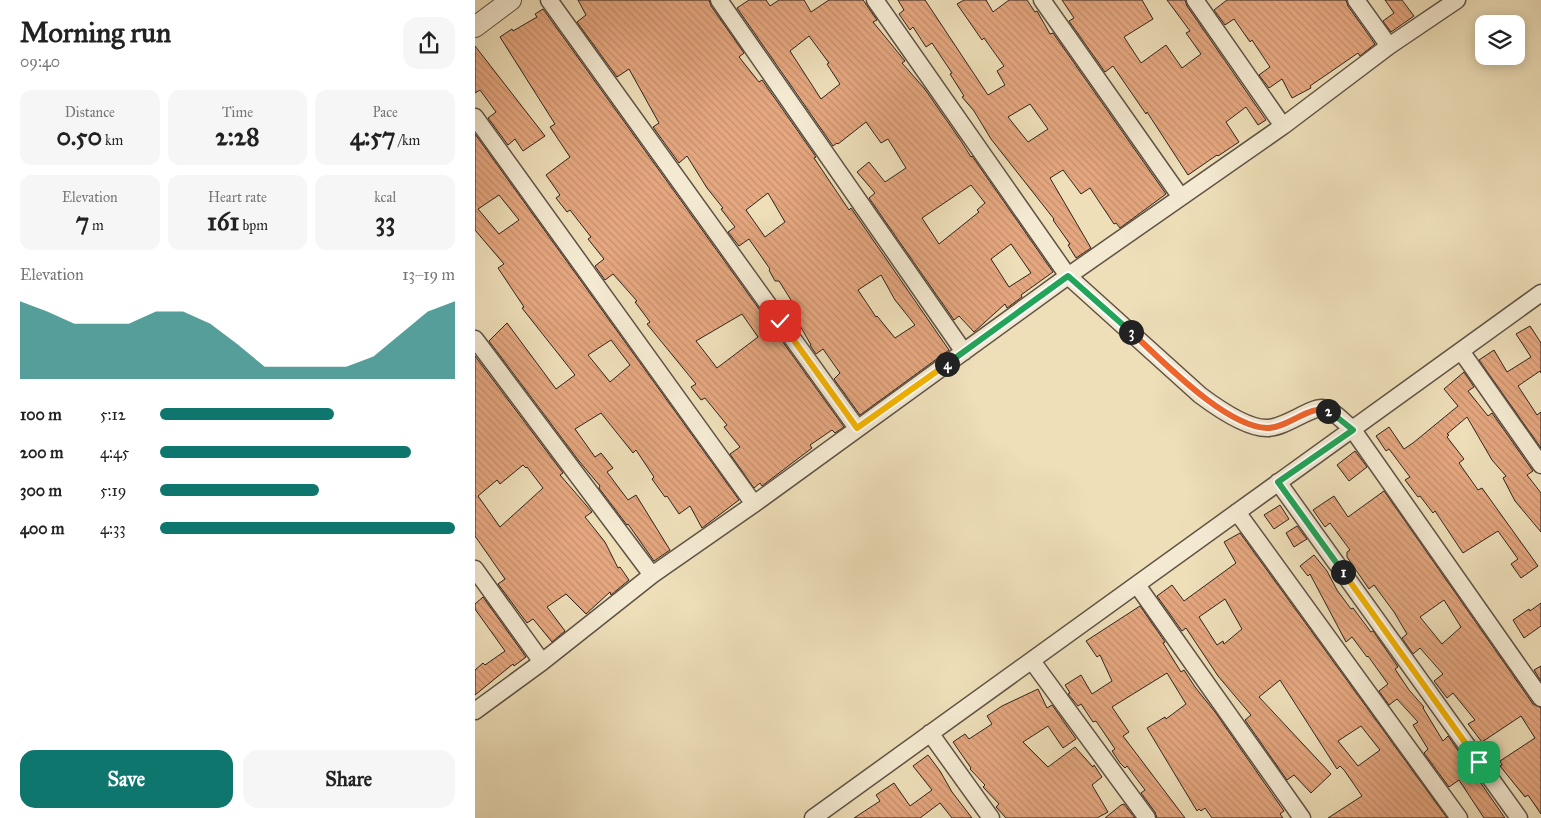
<!DOCTYPE html>
<html lang="en">
<head>
<meta charset="utf-8">
<style>
  body { margin:0; font-family:"IM FELL Great Primer",serif; background:#f6f6f6; color:#222; height:100vh; display:flex; flex-direction:column; font-size:19px; white-space:nowrap }
  * { box-sizing:border-box; margin:0 }
  p { font-size:16px; color:#767676 }
  .icon { flex:none; width:28px; height:28px; fill:none; stroke:currentColor; stroke-width:2; stroke-linecap:round; stroke-linejoin:round }
  .map { position:relative; flex:1; overflow:hidden }
  .details { display:flex; flex-direction:column; background:#fff; width:475px }
  .details>* { flex:none }
  .buttons { position:absolute; left:1000px; top:15px; display:grid; gap:10px }
  .buttons a { display:grid; place-items:center; width:50px; height:50px; border-radius:10px; background:#fff; box-shadow:0 2px 12px #0003; font-size:25px }
  .pin { position:absolute; display:grid; place-items:center; width:42px; height:42px; color:#fff; margin:-21px; border-radius:10px; box-shadow:0 2px 8px #0006 }
  .km { position:absolute; width:25px; height:25px; margin:-12px; border-radius:50%; background:#222; color:#fff; font-size:14px; line-height:25px; text-align:center }
  .round { display:grid; place-items:center; flex:none; width:52px; height:52px; border-radius:15px; background:#f6f6f6 }
  .head { display:flex; align-items:center; justify-content:space-between; height:85px; padding:0 20px }
  h1 { font-size:28px; font-weight:700; line-height:38px }
  .metrics { display:grid; grid-template-columns:repeat(3,1fr); gap:8px; height:85px; padding:5px 20px }
  .metrics div { display:grid; align-content:center; border-radius:12px; background:#f6f6f6; text-align:center }
  .metrics b { font-size:25px; font-weight:700 }
  .metrics small { font-size:14px; font-weight:400 }
  .metrics p { font-size:14px }
  .chart { height:140px; padding:10px 20px }
  .chart p { display:flex; justify-content:space-between }
  .chart svg { width:100%; height:90px; margin-top:5px; fill:#0f766e; opacity:.7 }
  .cta { display:flex; gap:10px; margin-top:auto; padding:10px 20px }
  .cta a { flex:1; height:58px; border-radius:15px; background:#0f766e; color:#fff; font-size:20px; font-weight:700; line-height:58px; text-align:center }
  .cta a+a { background:#f6f6f6; color:#222 }
  ul { padding:0 20px; list-style:none; font-size:16px }
  li { display:grid; grid-template-columns:80px 60px 1fr; align-items:center; height:38px }
  li i { height:12px; border-radius:6px; background:#0f766e }
  main { display:flex; flex:1; min-height:0 }
  .map>svg:first-child { display:block }
</style>
</head>
<body>
<main>
<section class="details">
<div class="head"><div><h1>Morning run</h1><p>09:40</p></div><a class="round"><svg class="icon" aria-label="share" viewBox="0 0 24 24"><path d="M12 15V3M7 8l5-5 5 5M5 13v7h14v-7"/></svg></a></div>
<div class="metrics">
<div><p>Distance</p><b>0.50<small> km</small></b></div>
<div><p>Time</p><b>2:28</b></div>
<div><p>Pace</p><b>4:57<small> /km</small></b></div>
</div>
<div class="metrics">
<div><p>Elevation</p><b>7<small> m</small></b></div>
<div><p>Heart rate</p><b>161<small> bpm</small></b></div>
<div><p>kcal</p><b>33</b></div>
</div>
<div class="chart"><p><span>Elevation</span>13–19 m</p>
<svg viewBox="0 0 160 44" preserveAspectRatio="none"><path d="M0 44V6L10 11L20 17L30 17L40 17L50 11L60 11L70 17L80 27L90 38L100 38L110 38L120 38L130 33L140 22L150 11L160 6V44z"/></svg>
</div>
<ul>
<li><b>100 m</b>5:12<i style="width:59%"></i></li>
<li><b>200 m</b>4:45<i style="width:85%"></i></li>
<li><b>300 m</b>5:19<i style="width:54%"></i></li>
<li><b>400 m</b>4:33<i style="width:100%"></i></li>
</ul>
<div class="cta"><a>Save</a><a>Share</a></div>
</section>
<div class="map">
<svg width="1066" height="818" viewBox="0 0 1066 818">
  <defs>
    <pattern id="building-back-hatch" width="6" height="6" patternUnits="userSpaceOnUse" patternTransform="scale(1.25)"><rect width="6" height="6" fill="#e5a77f"/><path d="M-1 5l2 2M0 0l6 6M5-1l2 2" fill="none" stroke="#c58f6d"/></pattern>
  </defs>
  <rect width="100%" height="100%" fill="#eedfb9"/>
  <filter id="stains"><feTurbulence type="fractalNoise" baseFrequency=".004" numOctaves="4"/><feColorMatrix values="0 0 0 0 .2 0 0 0 0 .09 0 0 0 0 .02 0 0 0 .5 -.17"/></filter>
  <radialGradient id="worn" r=".72"><stop offset=".6" stop-color="#630" stop-opacity="0"/><stop offset="1" stop-color="#630" stop-opacity=".3"/></radialGradient>
  <path fill="url(#building-back-hatch)" stroke="#2f231e" fill-rule="evenodd" d="M103,0H234L236,6L269,53L264,57L284,82L287,80L341,157L339,158L374,210L376,208L474,350L385,415L359,379L365,373L348,349L341,354L335,345H336L319,315L323,311L304,281H300L294,270L295,269L274,239L264,246L253,232L260,227L246,209L248,208L232,188L212,156L204,163L178,127L184,123L154,69L142,77L102,22L111,15ZM293,193L310,222L290,237L271,210ZM406,275L420,300L440,325L420,338L402,316L401,317L383,290Z
    M274,0H291L295,6L304,0H329L336,12L354,0H388L402,20L398,22L430,61L427,63L449,88L486,141L496,157L497,156L578,272L546,295L547,297L532,308L530,304L499,332L484,316L479,320L394,198L400,193L382,172L394,162L410,182L431,168L413,139L406,143L391,122L363,144L362,143L358,146L262,8ZM334,36L354,63L352,64L365,84L346,99L315,51ZM496,185L510,203L502,210L504,212L464,244L447,218ZM536,244L556,273L534,287L516,259Z
    M423,0H450L513,95L530,85L522,71L529,66L509,38L507,40L482,4L489,0H511L518,12L534,0H552L560,12L562,11L575,34L578,33L691,194L645,228L641,223L639,224L615,188L606,194L588,170L575,178L616,248L601,258L593,245L595,244L578,220L579,219L516,139L499,111L487,97L489,96L475,74L477,73L457,43L451,47L438,27L435,30L424,14L429,10ZM555,104L573,129L553,142L533,117Z
    M587,0H667L678,19L649,37L666,63L691,45L707,68L726,54L711,33L715,31L692,0H710L712,6L791,120L783,125L771,107L751,122L764,142L743,156L742,155L713,175L672,112L671,114L638,66L630,72L594,21L599,18Z
    M752,0H871L873,6L900,44L885,56L883,53L835,86L836,88L817,98L807,79L794,88L784,75L795,67L777,40L775,42L759,19L750,25L739,10Z
    M910,0H927L939,16L916,32L908,21L919,13Z
    M68,9L369,427L360,433L357,430L335,445L337,448L287,486L285,483L279,488L255,454L265,447L249,427L252,425L230,398L226,400L216,387L221,384L172,324L175,322L160,302L162,301L138,274L130,280L120,266L129,259L113,239L116,237L95,210L92,212L81,198L85,195L71,175L95,157L75,127L80,124L25,37L37,29L38,31L62,17L60,14ZM267,314L283,337L242,368L221,341Z
    M0,46L70,136L48,151L40,139L33,145L13,118L21,112L5,90L0,93Z
    M0,134L264,500L227,528L215,506L204,514L192,496L190,497L177,479L179,477L161,450L158,453L126,413L100,429L120,457L126,453L138,468L132,472L153,500L161,495L195,550L179,561L153,524L152,525L124,488L125,486L104,461L14,341L32,323L81,389L100,375L47,308L49,307L23,268L29,264L0,230ZM24,195L44,220L24,234L3,209ZM136,340L155,365L135,382L113,355Z
    M1055,326L1066,343V373L1065,371L1043,386L1062,415L1066,412V448L1004,360L1019,350L1032,372L1056,357L1041,334Z
    M0,356L88,473L85,475L117,512L110,517L130,542L143,568L145,567L154,580L136,595L135,592L111,614L91,594L72,607L90,631L77,642L59,620L58,619L52,623L23,584L30,579L0,536ZM48,465L51,468L52,467L68,488L25,527L3,496L22,480L25,484Z
    M989,372L999,387L993,391L1013,416L1017,413L1058,471L1052,475L1066,493V532L1040,501L1028,478L1031,476L1017,460L992,417L972,434L974,435L972,437L989,459L984,463L1003,490L1007,488L1063,566L1046,578L1036,564L1043,559L1023,531L988,553L960,511L958,513L945,496L943,497L930,480L935,477L914,449L911,451L901,436L914,427L929,449L938,443L983,406L969,389Z
    M880,451L892,467L874,481L862,465Z
    M909,491L1058,704L1066,708V814L1053,795L1050,797L1025,766L1027,765L1025,761L1060,738L1046,716L1007,742L993,724L1000,720L978,693L972,698L959,681L968,674L945,648L938,654L927,638L932,634L919,612L899,585L894,589L872,557V552L875,550L855,523L850,527L838,510L859,496L873,517ZM969,600L986,627L967,644L945,617Z
    M805,505L814,519L799,529L789,515Z
    M822,526L832,539L819,547L811,533Z
    M765,533L972,818H853L887,796L869,770L865,766L862,769L805,680L784,697L856,774L836,793L819,775L812,780L770,720L776,715L743,676L711,628L707,631L682,596L697,585L709,601L761,563L749,542ZM750,599L767,629L749,644L748,641L742,645L724,617ZM886,726L905,750L883,766L863,741Z
    M839,555L852,571L862,590L876,609L878,608L896,632L898,631L923,667L920,669L934,690L949,707L948,708L968,741L973,736L1030,818H1009L984,780L974,787L949,753L953,749L938,725L943,722L922,699L914,705L904,691L913,684L893,656L892,657L877,637L871,642L835,574L833,576L825,566Z
    M8,597L51,657L39,666L38,664L0,695V670L8,663L10,665L30,651L0,609V604Z
    M1066,603V626L1049,638L1038,620L1054,609L1055,611Z
    M665,606L690,642L688,643L706,672L709,670L720,687L740,712L809,811L805,814L808,818H737L730,808L726,811L724,809L722,811L672,728L690,717L691,719L711,704L692,673L637,707L654,732L648,736L710,818H682L680,812L666,793L670,790L652,766L650,768L645,763L637,751L640,749L621,721L618,722L606,704L603,706L593,694L595,693L590,685L606,675L617,694L637,681L625,655L622,657L611,641Z
    M1066,666V681L1059,670Z
    M563,689L572,708L577,705L601,739L588,748L573,726L548,742L573,767L600,747L618,767L619,765L627,777L617,785L633,812L622,818H531L521,807L524,804L508,787L510,785L495,769L496,768L478,742L490,734L494,739L517,724L512,716L527,706Z
    M453,755L465,771L477,792L497,818H477L465,803L445,818H379L405,801L401,795L419,783L435,806L457,790L438,766Z
    M649,804L660,818H630L646,805Z"/>
  <g fill="none" stroke-linecap="round" stroke-linejoin="round">
    <g stroke="#5f5245" stroke-width="19">
      <path id="minor" d="M74,0L382,428
        M244,0L489,352
        M400,0L593,276L725,395C741,407 772,429 793,428C811,427 834,408 847,408C858,409 870,423 878,430L1066,698
        M567,0L705,196
        M720,0L808,126
        M881,0L914,46
        M0,117L279,504
        M0,339L177,575
        M986,351L1066,465
        M803,482L1044,818
        M762,512L984,818
        M0,569L67,662
        M662,585L827,818
        M557,661L672,818
        M0,711L67,662L177,575L279,504L593,276L808,126L914,46L982,0
        M455,733L516,818
        M338,818L1066,293"/>
    </g>
    <g stroke="#5f5245" stroke-width="22">
      <path id="tertiary" d="M0,27L36,0"/>
    </g>
    <use href="#minor" stroke="#f4ead2" stroke-width="16"/>
    <use href="#tertiary" stroke="#f4ead2" stroke-width="20"/>
  </g>
  <g fill="none" stroke-linecap="round" stroke-linejoin="round">
    <g stroke="#fff" stroke-width="10">
      <path id="split-1" d="M868,572L1004,762"/>
    </g>
    <g stroke="#fff" stroke-width="10">
      <path id="split-2" d="M853,411L858,414L878,430L803,482L868,572"/>
    </g>
    <g stroke="#fff" stroke-width="10">
      <path id="split-3" d="M656,332C687,360 749,426 792,428C811,429 837,403 853,411"/>
    </g>
    <g stroke="#fff" stroke-width="10">
      <path id="split-4" d="M472,364L593,276L656,332"/>
    </g>
    <g stroke="#fff" stroke-width="10">
      <path id="split-5" d="M305,321L382,428L472,364"/>
    </g>
    <use href="#split-1" stroke="#f5b400" stroke-width="6"/>
    <use href="#split-2" stroke="#22a559" stroke-width="6"/>
    <use href="#split-3" stroke="#f0652b" stroke-width="6"/>
    <use href="#split-4" stroke="#22a559" stroke-width="6"/>
    <use href="#split-5" stroke="#f5b400" stroke-width="6"/>
  </g>
  <rect width="100%" height="100%" filter="url(#stains)"/>
  <rect width="100%" height="100%" fill="url(#worn)"/>
</svg>
<div class="buttons">
<a><svg class="icon" aria-label="layers" viewBox="0 0 24 24"><path d="M12 4l9 5-9 5-9-5zM3 14l9 5 9-5"/></svg></a>
</div>
<div class="pin" style="left:1004px;top:762px;background:#1e9e55"><svg class="icon" aria-label="arrive" viewBox="0 0 24 24"><path d="M6 21V4h12l-3 4 3 4H6"/></svg></div>
<div class="pin" style="left:305px;top:321px;background:#d93025"><svg class="icon" aria-label="check" viewBox="0 0 24 24"><path d="M5 12l5 5 9-10"/></svg></div>
<b class="km" style="left:868px;top:572px">1</b>
<b class="km" style="left:853px;top:411px">2</b>
<b class="km" style="left:656px;top:332px">3</b>
<b class="km" style="left:472px;top:364px">4</b>
</div>
</main>
</body>
</html>
